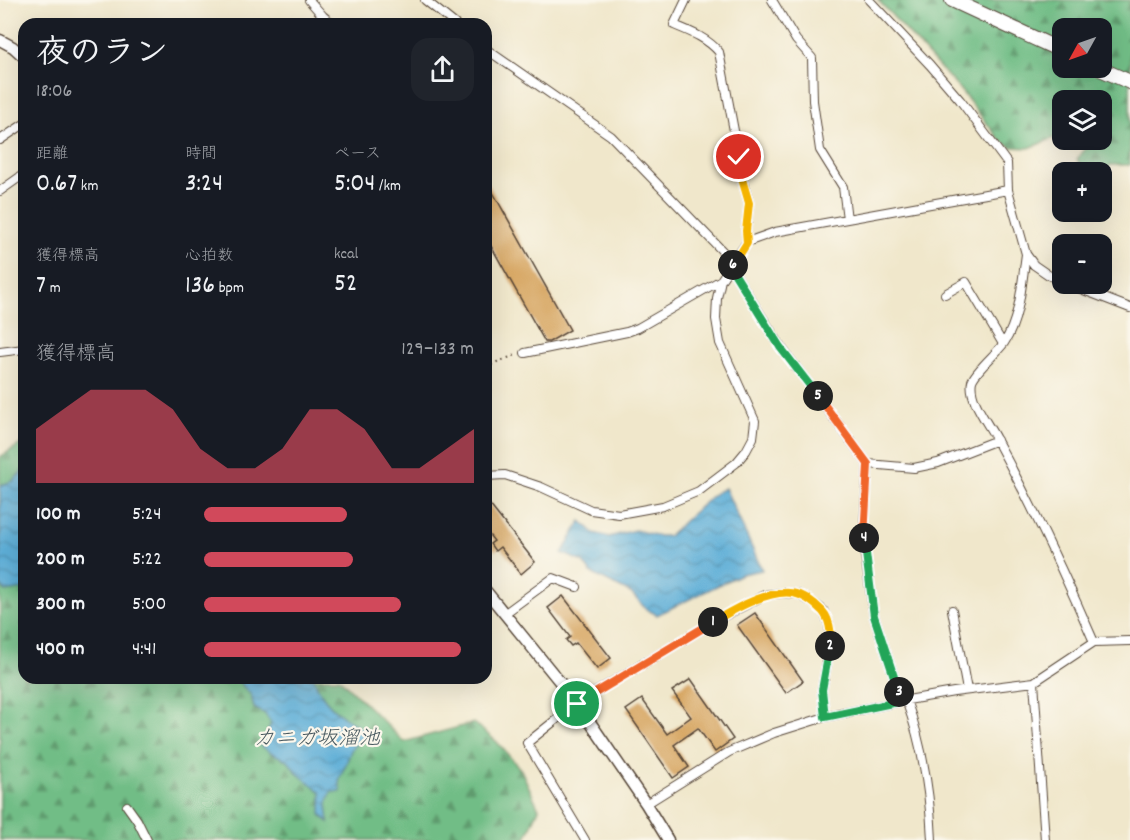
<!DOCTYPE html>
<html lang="ja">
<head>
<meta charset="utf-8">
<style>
  body { margin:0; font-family:Dekko,"Klee One",sans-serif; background:#20242c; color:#f1f3f6; height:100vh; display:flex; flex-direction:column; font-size:22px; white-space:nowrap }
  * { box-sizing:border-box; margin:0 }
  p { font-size:20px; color:#9ea1a6 }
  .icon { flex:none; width:33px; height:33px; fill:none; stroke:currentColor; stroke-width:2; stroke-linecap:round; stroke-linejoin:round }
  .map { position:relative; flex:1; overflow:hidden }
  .panel { position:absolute; left:18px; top:18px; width:474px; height:666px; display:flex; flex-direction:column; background:#171b24; border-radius:18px; box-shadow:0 6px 24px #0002 }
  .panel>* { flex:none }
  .needle { width:39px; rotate:230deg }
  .fabs { position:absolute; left:1052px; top:18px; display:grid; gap:12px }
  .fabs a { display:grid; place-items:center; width:60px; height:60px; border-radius:12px; background:#171b24; box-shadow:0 6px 24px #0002; font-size:30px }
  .pin { position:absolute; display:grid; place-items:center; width:51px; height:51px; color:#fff; margin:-26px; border:3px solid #fff; border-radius:50%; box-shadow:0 2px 6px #0007 }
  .km { position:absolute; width:30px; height:30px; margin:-15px; border-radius:50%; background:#222; color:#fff; font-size:16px; line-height:30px; text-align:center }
  .round { display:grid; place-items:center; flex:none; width:63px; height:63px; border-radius:18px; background:#20242c }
  .overview { display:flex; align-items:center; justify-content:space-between; height:102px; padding:0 18px }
  h1 { font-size:33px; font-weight:600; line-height:45px }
  .metrics { display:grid; grid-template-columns:repeat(3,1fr); gap:9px; height:102px; padding:6px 18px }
  .metrics div { display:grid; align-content:center }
  .metrics b { font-size:26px; font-weight:600 }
  .metrics small { font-size:16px; font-weight:400 }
  .metrics p { font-size:16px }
  .chart { height:168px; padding:12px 18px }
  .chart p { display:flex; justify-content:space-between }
  .chart svg { width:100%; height:108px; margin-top:6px; fill:#d1495b; opacity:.7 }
  ul { padding:0 18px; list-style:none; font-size:20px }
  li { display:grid; grid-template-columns:96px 72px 1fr; align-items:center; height:45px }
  li i { height:15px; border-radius:8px; background:#d1495b }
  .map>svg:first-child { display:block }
</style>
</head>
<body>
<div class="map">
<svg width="1130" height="840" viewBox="0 0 1130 840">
  <defs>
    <pattern id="forest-firs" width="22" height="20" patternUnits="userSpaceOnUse" patternTransform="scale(1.5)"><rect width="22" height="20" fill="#71bd86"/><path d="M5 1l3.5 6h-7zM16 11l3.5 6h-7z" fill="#5e9a6d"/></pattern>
    <pattern id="water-waves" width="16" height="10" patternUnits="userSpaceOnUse" patternTransform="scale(1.5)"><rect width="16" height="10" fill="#5daed7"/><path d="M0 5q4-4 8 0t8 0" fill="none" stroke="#4e8eae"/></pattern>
  </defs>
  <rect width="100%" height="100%" fill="#fbf7ec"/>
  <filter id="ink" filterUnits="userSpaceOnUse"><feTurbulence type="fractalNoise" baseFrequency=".0167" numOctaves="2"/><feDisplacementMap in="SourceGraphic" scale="12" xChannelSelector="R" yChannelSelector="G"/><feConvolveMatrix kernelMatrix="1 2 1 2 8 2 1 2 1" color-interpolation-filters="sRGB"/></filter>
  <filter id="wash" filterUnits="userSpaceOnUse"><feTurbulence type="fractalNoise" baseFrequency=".008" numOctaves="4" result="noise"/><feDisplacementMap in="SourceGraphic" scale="24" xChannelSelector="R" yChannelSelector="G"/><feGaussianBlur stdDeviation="1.35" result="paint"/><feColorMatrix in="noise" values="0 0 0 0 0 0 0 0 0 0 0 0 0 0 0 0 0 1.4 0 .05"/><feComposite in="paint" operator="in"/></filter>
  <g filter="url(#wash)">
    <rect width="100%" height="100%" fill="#f0e7cb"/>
    <path fill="url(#forest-firs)" stroke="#567452" stroke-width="1.5" fill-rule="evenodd" d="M878,0H1130V165H1111L1101,172H1085L1077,159L1087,147L1082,140H1101V100H1062V135L1029,148L1011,147L1000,140L961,91ZM1062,28H1101V68H1062Z
      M24,442V678H339L404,742L474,723L497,742L521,770L539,809L525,840H0V457Z"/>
    <path fill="url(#water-waves)" stroke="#4c6c7a" stroke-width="1.5" d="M24,469V589L6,592L0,585V485L13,481Z
      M725,488L762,570L741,574L657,615L646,609L631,593L591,573L583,562L562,553L581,521L594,533L609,537L635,530L659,536H668L715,493Z
      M238,678H314C322,704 344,720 368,731L369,737L357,742L351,750L347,762L339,779L341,792H331L327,804L329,822L321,816V792L298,774L288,761L270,752L260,745L266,736L271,723L265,714L254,708L251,695L239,682Z"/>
    <g id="blocks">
      <path fill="#d4a059" d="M486,180L570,330L549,342H545L486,237Z
        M486,500L535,562L521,574L500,547L495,551L490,544L494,541L486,531Z
        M563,596L611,658L597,669L576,643L571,646L566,640L570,637L548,608Z
        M755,613L803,681L786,693L737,625Z
        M691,679L733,739L715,752L698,728L674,745L689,767L673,778L626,710L642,699L667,734L691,717L672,691Z"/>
    </g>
  </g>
  <g filter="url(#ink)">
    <use href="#blocks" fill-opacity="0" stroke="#564638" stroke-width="1.5"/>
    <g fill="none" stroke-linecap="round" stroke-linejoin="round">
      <g stroke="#564638" stroke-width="10">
        <path id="minor" d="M309,0L323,16L333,24
          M425,0L455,24
          M686,0L674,25C691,32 707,38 719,52L739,157L742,179L749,203L746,231L747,242
          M772,0L796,40L812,58L813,101L820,150L843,187L847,219
          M869,0L930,65L960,100L1007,163L1008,190L1026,254L1034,265L1050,276L1062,281
          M486,49L611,136L734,263
          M0,140L24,124
          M0,191L24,174
          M1026,254C1022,282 1020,319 1004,343C997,353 975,371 972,381C968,399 988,423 996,439C1032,505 1064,573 1094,642
          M731,268L781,347L868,464L863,541L874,616L902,701
          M1068,284L1130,308
          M945,294L966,282L1003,344
          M0,352L24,349
          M525,353L627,332L638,328L721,280
          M868,464L914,468L938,463L997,440
          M486,476L505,475L541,487L591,510L619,514L663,506L699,491L736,463L746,451L753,438L755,421L720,343L716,319L717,298L721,280L747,242L775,232L1008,190
          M952,610L967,690
          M504,614L553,578L577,587
          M1034,682L1045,840
          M906,700C923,746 930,792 932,840
          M646,804L729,752L774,733L825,717L902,701L954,692L1034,682L1094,642L1130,641
          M127,806L137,820L147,840
          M585,840L527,743L577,703L722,617L765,595L783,593L798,594L812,602L823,610L829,624L831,641L822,690L825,717"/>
      </g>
      <g stroke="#564638" stroke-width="13">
        <path id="tertiary" d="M0,40L13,47L24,57
          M486,591L577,703L646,804L668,840"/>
      </g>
      <g stroke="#564638" stroke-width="16">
        <path id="trunk" d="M952,0L1062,51
          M1098,68L1130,82"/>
      </g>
      <path stroke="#564638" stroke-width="2" stroke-dasharray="1.5 4.5" stroke-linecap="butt" d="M486,368L497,362L516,355"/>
      <use href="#minor" stroke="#fff" stroke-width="8"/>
      <use href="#tertiary" stroke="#fff" stroke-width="10"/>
      <use href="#trunk" stroke="#fff" stroke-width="14"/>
    </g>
  </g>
  <g fill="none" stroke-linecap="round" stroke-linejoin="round" filter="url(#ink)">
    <g stroke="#fff" stroke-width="12">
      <path id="split-1" d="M577,704L713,622"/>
    </g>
    <g stroke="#fff" stroke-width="12">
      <path id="split-2" d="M713,622C734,609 776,585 800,595C807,598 814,603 819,608C830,616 832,634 830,646"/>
    </g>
    <g stroke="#fff" stroke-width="12">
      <path id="split-3" d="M830,646L822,690L825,717L902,701L899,692"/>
    </g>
    <g stroke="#fff" stroke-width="12">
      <path id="split-4" d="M864,538L874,616L899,692"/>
    </g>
    <g stroke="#fff" stroke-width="12">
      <path id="split-5" d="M818,396L868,464L864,538"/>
    </g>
    <g stroke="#fff" stroke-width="12">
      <path id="split-6" d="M733,265L731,268L780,347L818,396"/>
    </g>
    <g stroke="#fff" stroke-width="12">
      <path id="split-7" d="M733,265L747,243L746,231L749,203L742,179L739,157"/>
    </g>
    <use href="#split-1" stroke="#f0652b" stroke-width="8"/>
    <use href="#split-2" stroke="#f5b400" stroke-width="8"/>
    <use href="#split-3" stroke="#22a559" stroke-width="8"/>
    <use href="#split-4" stroke="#22a559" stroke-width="8"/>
    <use href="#split-5" stroke="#f0652b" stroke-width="8"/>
    <use href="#split-6" stroke="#22a559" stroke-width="8"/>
    <use href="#split-7" stroke="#f5b400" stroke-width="8"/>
  </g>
  <g text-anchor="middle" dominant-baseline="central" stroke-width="4.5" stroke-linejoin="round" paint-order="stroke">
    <g font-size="21" font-style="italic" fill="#47585f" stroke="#fbf7ec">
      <text x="317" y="740">カニガ坂溜池</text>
    </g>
  </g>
</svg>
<div class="fabs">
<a><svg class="needle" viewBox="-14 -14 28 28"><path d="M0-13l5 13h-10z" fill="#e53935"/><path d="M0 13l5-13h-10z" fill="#9ea1a6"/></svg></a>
<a><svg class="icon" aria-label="layers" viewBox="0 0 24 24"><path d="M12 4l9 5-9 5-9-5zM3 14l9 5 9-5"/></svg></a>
<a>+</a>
<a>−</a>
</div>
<div class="pin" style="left:577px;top:704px;background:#1e9e55"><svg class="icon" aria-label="arrive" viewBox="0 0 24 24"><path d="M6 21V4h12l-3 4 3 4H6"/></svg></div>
<div class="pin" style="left:739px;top:157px;background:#d93025"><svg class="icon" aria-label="check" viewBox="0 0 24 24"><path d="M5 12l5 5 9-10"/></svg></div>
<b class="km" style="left:713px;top:622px">1</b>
<b class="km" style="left:830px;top:646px">2</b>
<b class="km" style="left:899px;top:692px">3</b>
<b class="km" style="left:864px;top:538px">4</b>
<b class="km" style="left:818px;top:396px">5</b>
<b class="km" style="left:733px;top:265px">6</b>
<section class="panel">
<div class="overview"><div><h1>夜のラン</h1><p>18:06</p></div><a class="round"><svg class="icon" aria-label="share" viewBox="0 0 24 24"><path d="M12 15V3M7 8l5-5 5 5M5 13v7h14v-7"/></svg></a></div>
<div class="metrics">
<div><p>距離</p><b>0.67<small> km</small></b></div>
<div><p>時間</p><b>3:24</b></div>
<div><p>ペース</p><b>5:04<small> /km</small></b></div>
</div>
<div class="metrics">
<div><p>獲得標高</p><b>7<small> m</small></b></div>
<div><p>心拍数</p><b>136<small> bpm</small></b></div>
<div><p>kcal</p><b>52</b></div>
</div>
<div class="chart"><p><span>獲得標高</span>129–133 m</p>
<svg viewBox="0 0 160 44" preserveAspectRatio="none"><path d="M0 44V22L10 14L20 6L30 6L40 6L50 14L60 30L70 38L80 38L90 30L100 14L110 14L120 22L130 38L140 38L150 30L160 22V44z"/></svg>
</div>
<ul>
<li><b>100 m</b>5:24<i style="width:53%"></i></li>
<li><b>200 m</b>5:22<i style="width:55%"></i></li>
<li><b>300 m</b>5:00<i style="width:73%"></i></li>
<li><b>400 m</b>4:41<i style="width:95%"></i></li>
</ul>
</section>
</div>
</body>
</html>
